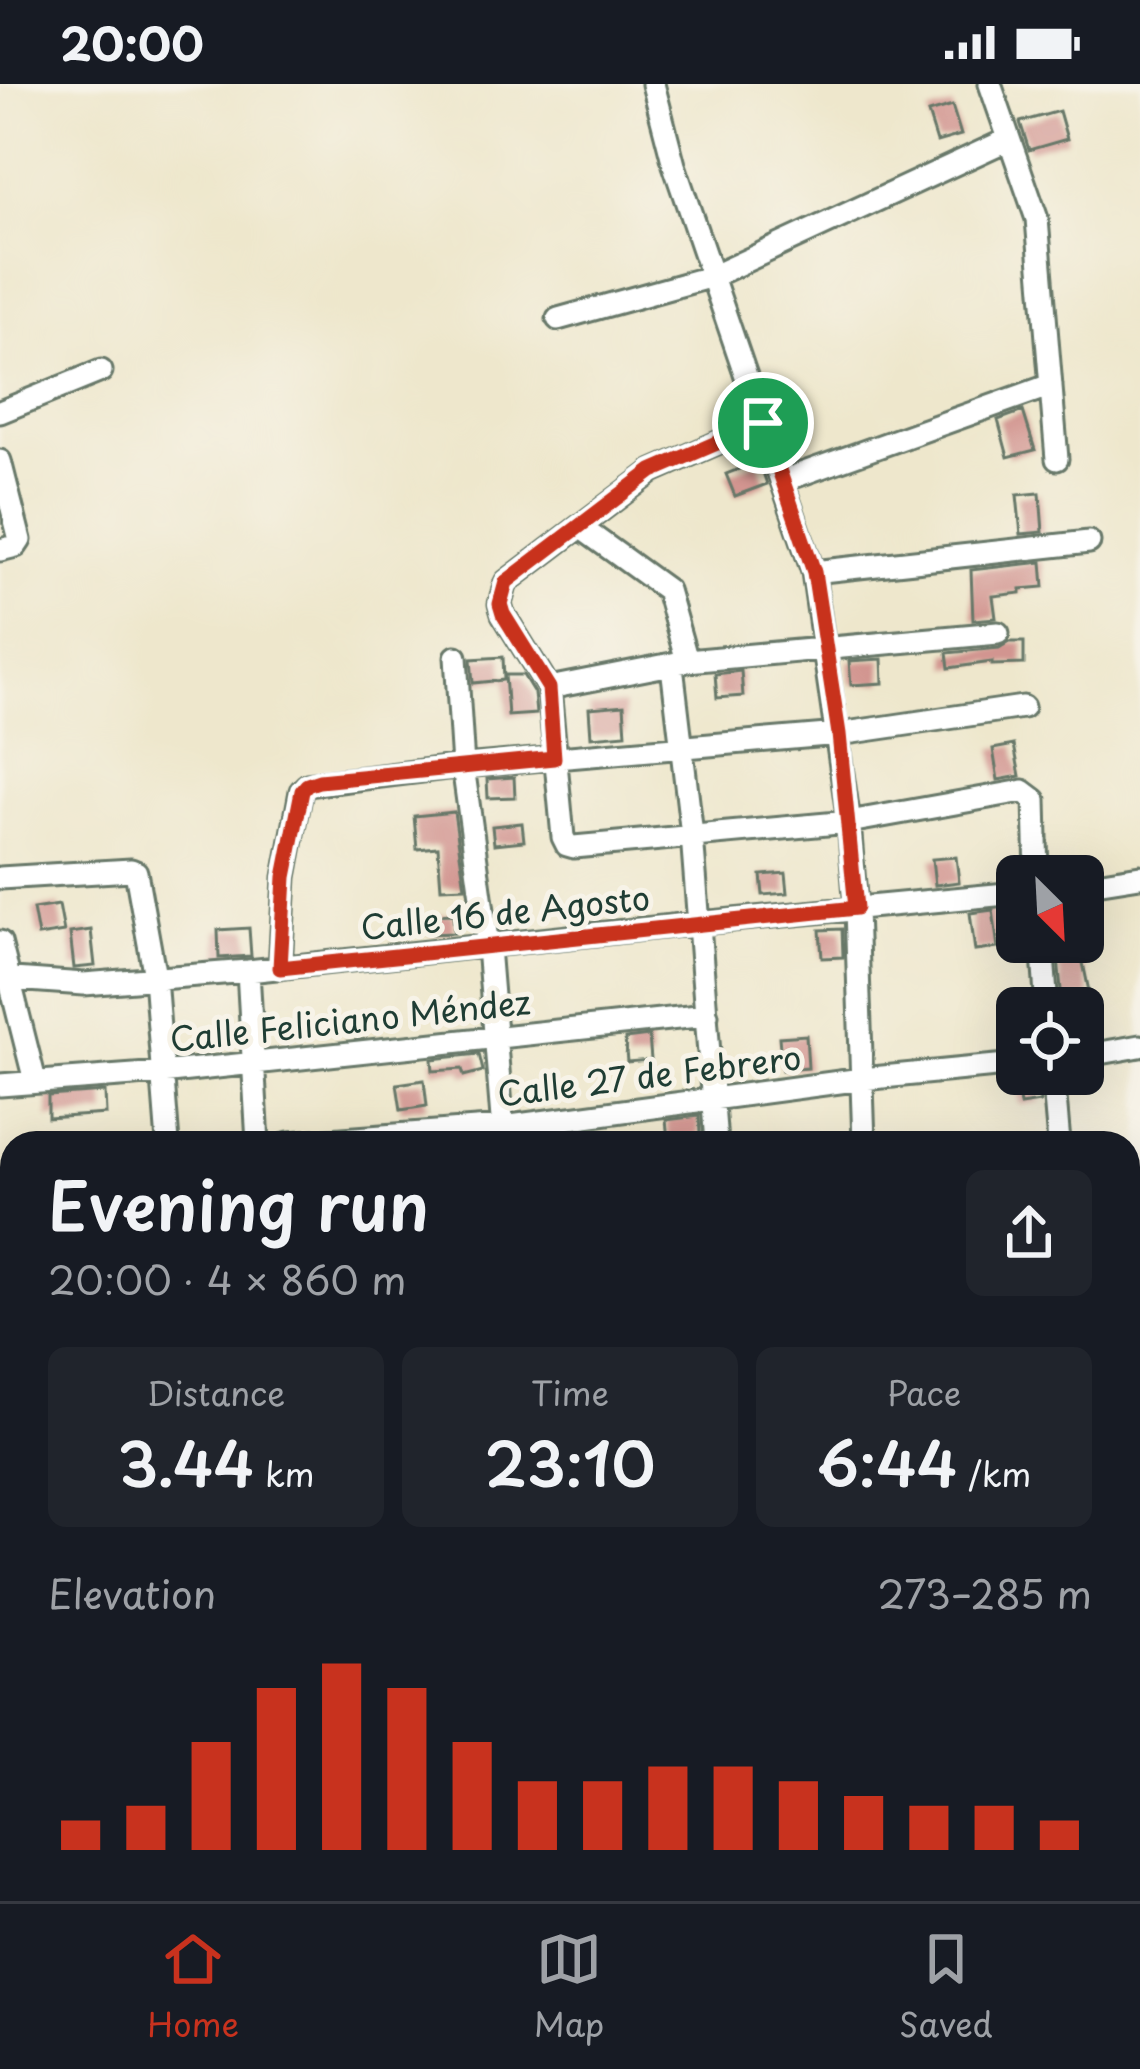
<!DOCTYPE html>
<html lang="en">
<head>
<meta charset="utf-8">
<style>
  body { margin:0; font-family:"Playpen Sans",sans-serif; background:#20242c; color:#f1f3f6; height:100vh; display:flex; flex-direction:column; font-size:45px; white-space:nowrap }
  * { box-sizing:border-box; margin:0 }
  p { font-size:39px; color:#9ea1a6 }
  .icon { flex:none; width:66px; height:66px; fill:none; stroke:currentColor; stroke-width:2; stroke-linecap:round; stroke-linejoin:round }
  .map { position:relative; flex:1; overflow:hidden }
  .panel { position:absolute; left:0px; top:1047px; width:1140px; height:771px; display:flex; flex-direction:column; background:#171b24; border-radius:36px 36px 0 0; box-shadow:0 12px 48px #0002 }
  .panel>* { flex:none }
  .needle { width:78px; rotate:156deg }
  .buttons { position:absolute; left:996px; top:771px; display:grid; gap:24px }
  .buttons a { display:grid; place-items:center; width:108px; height:108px; border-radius:18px; background:#171b24; box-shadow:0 12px 48px #0002; font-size:60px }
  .pin { position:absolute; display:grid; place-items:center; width:102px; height:102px; color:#fff; margin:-51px; border:6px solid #fff; border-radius:50%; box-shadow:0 3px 12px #0007 }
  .round { display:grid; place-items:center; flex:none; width:126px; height:126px; border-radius:18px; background:#20242c }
  .headline { display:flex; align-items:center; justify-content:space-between; height:204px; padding:0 48px }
  h1 { font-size:66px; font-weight:600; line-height:90px }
  .metrics { display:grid; grid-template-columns:repeat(3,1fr); gap:18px; height:204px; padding:12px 48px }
  .metrics div { display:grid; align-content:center; border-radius:18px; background:#20242c; text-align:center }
  .metrics b { font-size:60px; font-weight:600 }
  .metrics small { font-size:33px; font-weight:400 }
  .metrics p { font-size:33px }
  .chart { height:336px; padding:24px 48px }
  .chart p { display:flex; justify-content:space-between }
  .chart svg { width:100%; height:216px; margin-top:12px; stroke:#c8321e; stroke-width:6 }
  .status { display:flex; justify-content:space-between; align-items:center; height:84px; padding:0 60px; background:#171b24; direction:ltr }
  .status svg { height:33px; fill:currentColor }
  .menu { display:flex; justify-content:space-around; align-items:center; height:168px; border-top:3px solid #363941; background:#171b24; font-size:33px; color:#9ea1a6 }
  .menu a { display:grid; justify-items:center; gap:6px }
  .menu .on { color:#c8321e }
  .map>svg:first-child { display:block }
</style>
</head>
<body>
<div class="status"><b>20:00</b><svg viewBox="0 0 49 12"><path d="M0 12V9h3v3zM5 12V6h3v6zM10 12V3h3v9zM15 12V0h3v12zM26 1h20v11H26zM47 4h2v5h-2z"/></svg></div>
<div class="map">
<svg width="1140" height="1817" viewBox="0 0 1140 1817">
  <rect width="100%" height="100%" fill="#f7f3e8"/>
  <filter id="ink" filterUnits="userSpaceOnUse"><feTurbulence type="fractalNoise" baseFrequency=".00833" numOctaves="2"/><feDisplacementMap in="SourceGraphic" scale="24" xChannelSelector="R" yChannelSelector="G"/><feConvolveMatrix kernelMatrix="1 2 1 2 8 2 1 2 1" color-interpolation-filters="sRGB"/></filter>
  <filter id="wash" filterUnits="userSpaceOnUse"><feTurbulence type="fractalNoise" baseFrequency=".004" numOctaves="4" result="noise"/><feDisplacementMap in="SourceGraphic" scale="48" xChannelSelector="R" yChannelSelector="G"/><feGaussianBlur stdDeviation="2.7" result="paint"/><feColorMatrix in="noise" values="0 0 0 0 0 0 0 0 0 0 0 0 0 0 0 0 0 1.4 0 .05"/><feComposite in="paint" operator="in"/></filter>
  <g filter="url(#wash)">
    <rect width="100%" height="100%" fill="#eee7cc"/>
    <path fill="#f7d1c8" d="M12,1772V1806H85L86,1817H0V1775Z"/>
    <g id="blocks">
      <path fill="#d29590" d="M952,22L961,51L937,58L928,29Z
        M1059,27L1067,55L1029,66L1020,38Z
        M1023,327L1035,366L1008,373L998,336Z
        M759,377L767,400L735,412L726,390Z
        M1040,409L1043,448L1021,450L1017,411Z
        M1042,478L1044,503L1021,505V509L993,512L996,534L973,536L971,486Z
        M1009,558H1024V580L992,581V578L949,584L947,569L999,564Z
        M503,573L504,596L473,599L471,575Z
        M882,575L883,599L851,601L849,577Z
        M741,587L743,612L717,614L715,590Z
        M505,591H523L534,609L536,630L508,632Z
        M624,621L626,650L591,653L589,624Z
        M1014,661L1020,692L998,696L993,665Z
        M514,693L515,713L488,714L487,695Z
        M454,728L465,803L441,804L438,763L417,765L414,732Z
        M522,739L524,757L494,760L492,742Z
        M956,773L959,798L935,801L932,775Z
        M786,789L788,809L763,811L761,791Z
        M59,821L64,848L38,852L33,825Z
        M993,826L998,864L975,867L970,829Z
        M453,830L454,849L429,850L428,831Z
        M249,844L251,872L219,874L218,846Z
        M842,845L843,873L822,874L820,846Z
        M91,846L95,882L74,884L70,849Z
        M1079,860L1090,912L1062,917L1057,863Z
        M806,951L808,984L782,986L779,953Z
        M649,952L651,976L627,978L625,955Z
        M479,970L483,987L464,992L462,985L433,987L432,975Z
        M1030,990H1038L1040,1018L1020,1021L1016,995Z
        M424,996L427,1022L401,1026L397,1000Z
        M105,1008L106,1030L48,1034V1012Z
        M699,1032L700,1051L668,1055L666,1036Z
        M583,1047L584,1059H519V1056Z"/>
    </g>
  </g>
  <g filter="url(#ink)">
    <use href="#blocks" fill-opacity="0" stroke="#677869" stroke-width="3"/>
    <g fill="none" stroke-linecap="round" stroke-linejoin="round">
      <g stroke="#677869" stroke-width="27">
        <path id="minor" d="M653,0L674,81L813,488L849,738L856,825L864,1059
          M990,0L1037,135L1057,375
          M558,235L713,192L1009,55
          M0,328L101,287
          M763,339L653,387L506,498L500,520L503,530L549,604L563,753L567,761L574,763L849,738L1023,707L1035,716L1037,792
          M0,377L20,456L16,462L0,466
          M782,397L1051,301
          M580,443L667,506L687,577
          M813,488L1089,458
          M456,573L463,682L488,863L504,1059
          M672,582L692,751L716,1059
          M549,604L687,577L998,549
          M0,794L131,786L136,788L155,893L168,1059
          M1083,801L1140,792
          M0,858L35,997
          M1042,858L1047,924
          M280,884L285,793L301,707L307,701L463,682L839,650L1023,623
          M248,887L258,1059
          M0,894L84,900L248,887L700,839L1017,809
          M1083,972L1140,962
          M1053,990L1059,1059
          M0,1001L161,989L707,931
          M289,1059L503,1043L862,995L1017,980
          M1128,1106H1140
          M0,1156L6,1242L12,1249
          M1128,1290L1140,1292
          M1128,1392L1140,1393
          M1128,1705L1140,1704
          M607,1806L608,1817
          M780,1806L781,1817
          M881,1806L882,1817
          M1109,1806V1817"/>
      </g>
      <g stroke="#677869" stroke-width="30">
        <path id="major" d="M1128,1599L1140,1598
          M0,1757L12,1755"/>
      </g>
      <use href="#minor" stroke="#fff" stroke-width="21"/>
      <use href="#major" stroke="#fbbb8d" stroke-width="24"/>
    </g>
  </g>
  <g fill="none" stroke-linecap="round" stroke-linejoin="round" filter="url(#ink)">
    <g stroke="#fff" stroke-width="24">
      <path id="route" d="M763,339L814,488L839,650L856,824L280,884L285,793L302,707L307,701L319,697L554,674L549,604L503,530L500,520L506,498L652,387Z"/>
    </g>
    <use href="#route" stroke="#c8321e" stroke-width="15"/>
  </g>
  <g text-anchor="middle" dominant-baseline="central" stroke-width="10" stroke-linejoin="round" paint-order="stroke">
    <g font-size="33" fill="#1f3d34" stroke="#f7f3e8">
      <text transform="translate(505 827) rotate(-6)">Calle 16 de Agosto</text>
      <text transform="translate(350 935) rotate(-6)">Calle Feliciano Méndez</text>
      <text transform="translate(649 990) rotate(-7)">Calle 27 de Febrero</text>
    </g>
  </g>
</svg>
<div class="buttons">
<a><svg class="needle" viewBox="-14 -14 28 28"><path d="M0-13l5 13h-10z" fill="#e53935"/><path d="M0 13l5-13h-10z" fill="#9ea1a6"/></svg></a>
<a><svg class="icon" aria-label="locate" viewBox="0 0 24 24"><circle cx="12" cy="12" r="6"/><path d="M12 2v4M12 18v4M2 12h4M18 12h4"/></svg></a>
</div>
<div class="pin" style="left:763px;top:339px;background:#1e9e55"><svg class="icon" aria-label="arrive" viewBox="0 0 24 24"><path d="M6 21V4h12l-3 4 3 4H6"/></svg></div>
<section class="panel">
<div class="headline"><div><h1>Evening run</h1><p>20:00 · 4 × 860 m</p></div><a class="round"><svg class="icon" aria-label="share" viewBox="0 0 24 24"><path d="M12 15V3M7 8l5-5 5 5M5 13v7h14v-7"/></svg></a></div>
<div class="metrics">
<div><p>Distance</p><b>3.44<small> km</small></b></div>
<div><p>Time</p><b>23:10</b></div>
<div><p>Pace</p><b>6:44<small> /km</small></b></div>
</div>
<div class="chart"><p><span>Elevation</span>273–285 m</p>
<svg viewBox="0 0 160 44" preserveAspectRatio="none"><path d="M5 44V38M15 44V35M25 44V22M35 44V11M45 44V6M55 44V11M65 44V22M75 44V30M85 44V30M95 44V27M105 44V27M115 44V30M125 44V33M135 44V35M145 44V35M155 44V38"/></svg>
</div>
</section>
</div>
<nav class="menu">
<a class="on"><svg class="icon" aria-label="home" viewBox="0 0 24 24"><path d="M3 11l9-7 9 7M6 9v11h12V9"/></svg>Home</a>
<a><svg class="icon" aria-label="map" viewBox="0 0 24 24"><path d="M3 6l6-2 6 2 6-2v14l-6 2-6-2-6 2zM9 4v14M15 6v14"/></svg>Map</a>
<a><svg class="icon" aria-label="saved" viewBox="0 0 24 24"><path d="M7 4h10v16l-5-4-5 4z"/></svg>Saved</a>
</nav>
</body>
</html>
